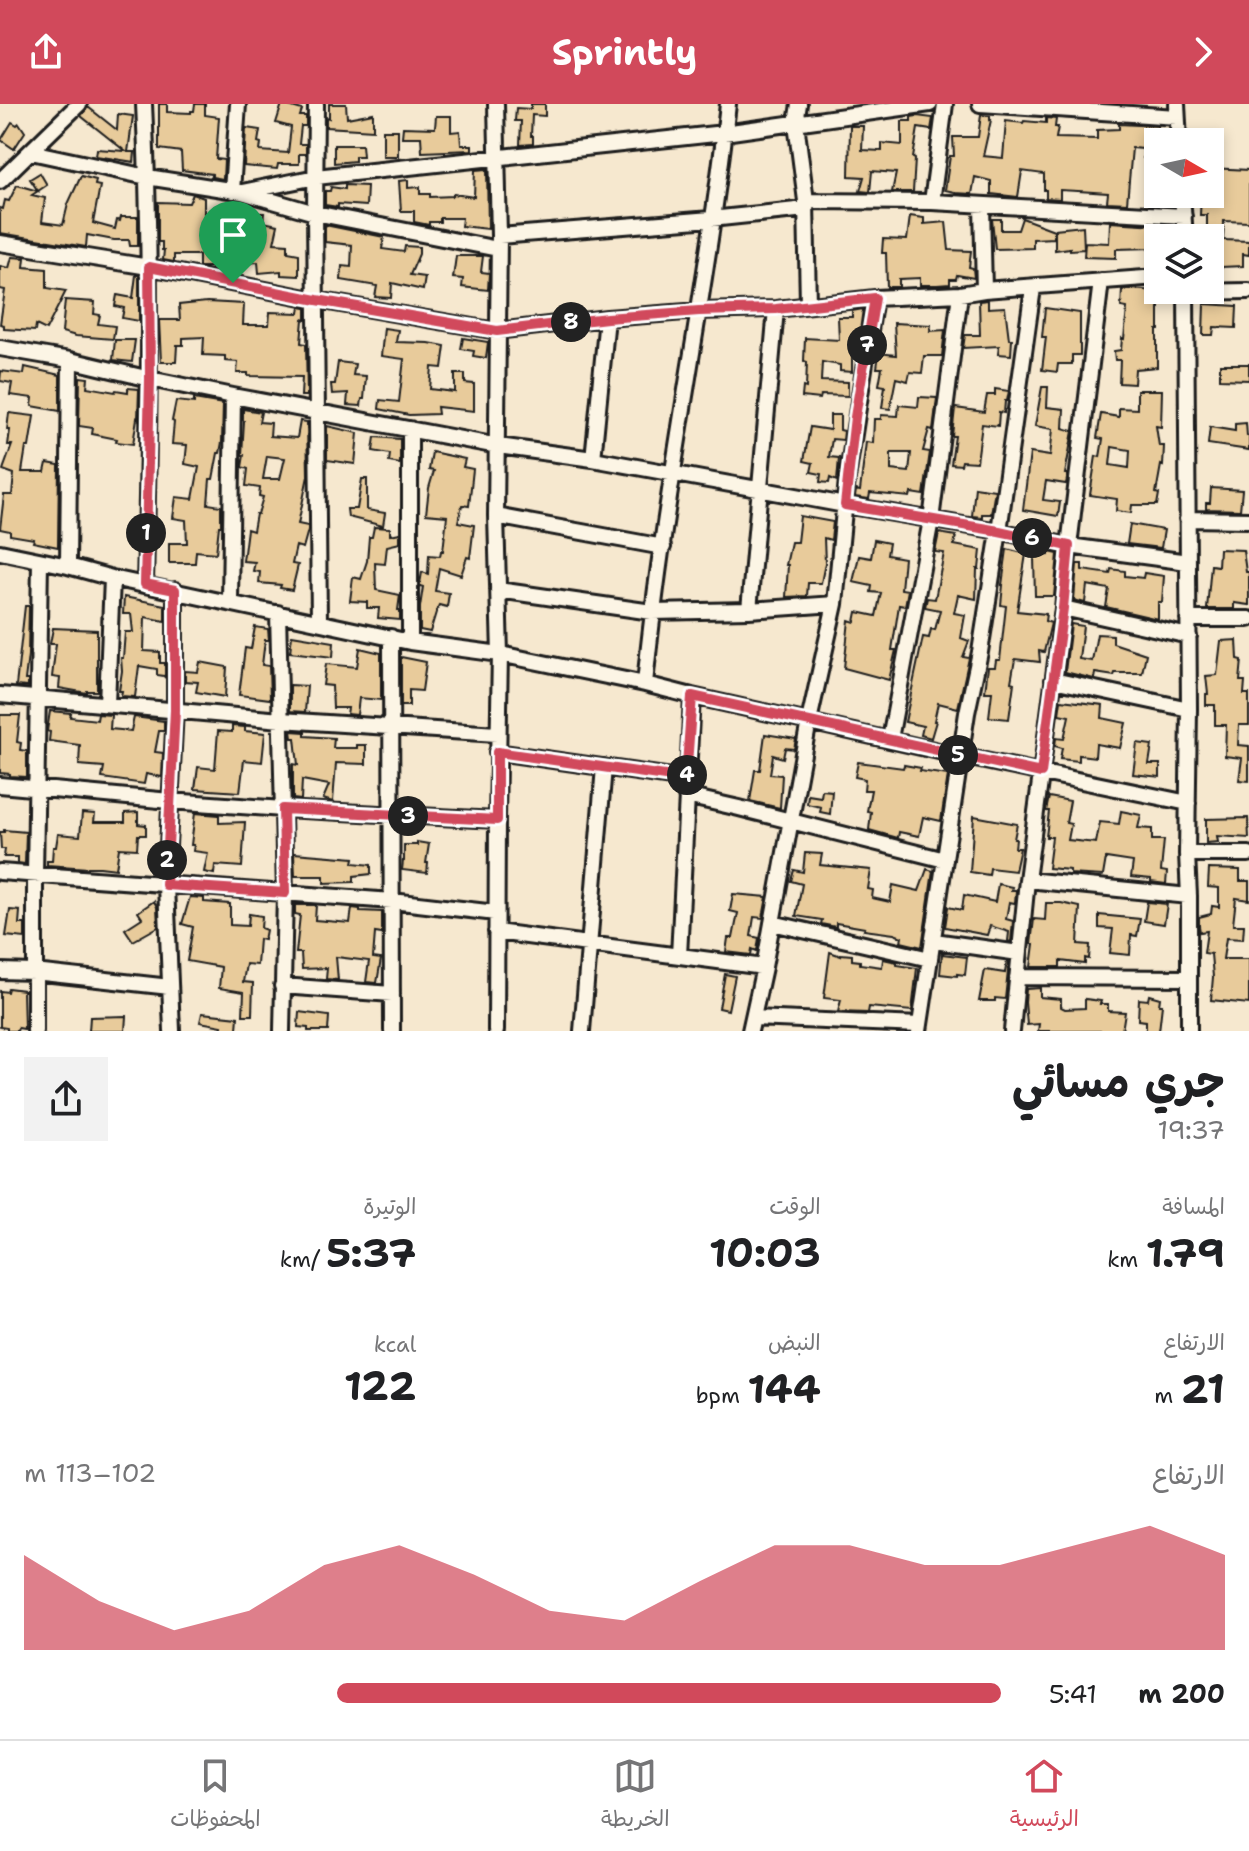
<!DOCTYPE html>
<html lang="ar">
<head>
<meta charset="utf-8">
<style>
  body { margin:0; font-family:"Shantell Sans","Playpen Sans Arabic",sans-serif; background:#f2f2f2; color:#202124; direction:rtl; height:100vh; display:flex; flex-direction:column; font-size:30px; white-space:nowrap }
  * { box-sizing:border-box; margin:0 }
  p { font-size:26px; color:#757577 }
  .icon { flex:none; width:44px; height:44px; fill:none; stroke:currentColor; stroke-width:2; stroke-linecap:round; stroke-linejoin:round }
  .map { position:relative; height:927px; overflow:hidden; direction:ltr }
  .panel { display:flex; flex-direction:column; background:#fff; flex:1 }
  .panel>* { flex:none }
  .needle { width:52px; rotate:99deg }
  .controls { position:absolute; left:1144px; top:24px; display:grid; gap:16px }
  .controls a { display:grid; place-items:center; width:80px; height:80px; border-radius:0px; background:#fff; box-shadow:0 4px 12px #0003; font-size:40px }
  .pin { position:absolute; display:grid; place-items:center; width:68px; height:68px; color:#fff; margin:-82px -34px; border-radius:50% 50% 50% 0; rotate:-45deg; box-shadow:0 0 8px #0007 }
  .pin .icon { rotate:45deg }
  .km { position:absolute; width:40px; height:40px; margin:-20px; border-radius:50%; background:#222; color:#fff; font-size:22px; line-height:40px; text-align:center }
  .round { display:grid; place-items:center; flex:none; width:84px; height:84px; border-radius:0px; background:#f2f2f2 }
  .headline { display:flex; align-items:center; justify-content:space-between; height:136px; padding:0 24px }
  h1 { font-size:44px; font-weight:700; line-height:60px }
  .figures { display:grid; grid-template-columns:repeat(3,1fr); gap:12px; height:136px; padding:8px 24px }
  .figures div { display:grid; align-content:center }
  .figures b { font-size:40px; font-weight:700 }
  .figures small { font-size:22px; font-weight:400 }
  .figures p { font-size:22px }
  .chart { height:224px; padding:16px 24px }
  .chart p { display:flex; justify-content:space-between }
  .chart svg { width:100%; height:144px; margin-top:8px; fill:#d1495b; opacity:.7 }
  ul { padding:0 24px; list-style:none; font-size:26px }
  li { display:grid; grid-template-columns:128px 96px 1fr; align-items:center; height:60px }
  li i { height:20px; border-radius:10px; background:#d1495b }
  header { display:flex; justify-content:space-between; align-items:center; height:104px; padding:0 24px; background:#d1495b; color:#fff; font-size:36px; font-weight:700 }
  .tabs { display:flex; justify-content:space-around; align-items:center; height:112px; border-top:2px solid #e0e0e0; background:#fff; font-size:22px; color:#757577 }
  .tabs a { display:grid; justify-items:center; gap:4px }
  .tabs .active { color:#d1495b }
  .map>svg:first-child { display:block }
</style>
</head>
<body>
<header><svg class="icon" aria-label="forward" viewBox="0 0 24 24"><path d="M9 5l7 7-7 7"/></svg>Sprintly<svg class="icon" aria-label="share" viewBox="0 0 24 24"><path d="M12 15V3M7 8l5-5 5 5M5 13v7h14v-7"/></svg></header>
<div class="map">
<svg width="1249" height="927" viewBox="0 0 1249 927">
  <rect width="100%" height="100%" fill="#f6e8cf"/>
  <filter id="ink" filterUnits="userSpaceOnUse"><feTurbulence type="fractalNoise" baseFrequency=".0125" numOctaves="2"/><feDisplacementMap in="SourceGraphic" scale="16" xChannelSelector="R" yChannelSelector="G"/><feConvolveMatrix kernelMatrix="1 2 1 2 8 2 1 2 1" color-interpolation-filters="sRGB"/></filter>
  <g filter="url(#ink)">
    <path fill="#e8cb9b" stroke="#1c1c1c" stroke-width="2" fill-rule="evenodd" d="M159,0H167V8L191,9V7H194L195,0H205V11L219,13L216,55L224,56L223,75L212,73V70L182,66L181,48L159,45Z
      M282,0L302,6L300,12H306V22H301L299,40H306V50H299V60H278L277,65L244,62L246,24L260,26L258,38L261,39L260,47L288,49L291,23L276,19Z
      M329,0H346L347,14L373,9V26L326,23V13L329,14Z
      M531,0H545V12L532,11L531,32H533V40L520,41L521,17H515L516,4L531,5Z
      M88,3L117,26L118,10L133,12L128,48H135L134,58L96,52L97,45L125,47L81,12Z
      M981,11L990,12V16H991L983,52L1003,54L1006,17L1023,19L1024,17L1046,19V14L1056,15L1055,23H1058L1056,34L1097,35V26L1119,25V20L1158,22L1153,46L1158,47L1156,56L1143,54V45L1132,44L1127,99L1107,98L1108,89L1078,87L1060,86V95L1046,94V86H1044V70L1022,67L1018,93L991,90V77L975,73L972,90L955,89V88L945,86L950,52H954L953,33H978Z
      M436,12H451V28L460,27L461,41H472V46L422,48L421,33H402L403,23L435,24Z
      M917,12L933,14L931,26L918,24L913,54L915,55L913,88H892L896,69L872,67L870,88L860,87L864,73L849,72L850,22H863L862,46L882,47V39L902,41V17H911V13Z
      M12,18L17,21L19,19L25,28L14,45L1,36Z
      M383,26H398V52H383Z
      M334,41H362L363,52H355V57L334,59Z
      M1210,64L1249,66V118L1224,117L1223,136L1249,137V151L1243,150V162L1221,163V155H1210V134H1207V111H1200L1201,90H1210Z
      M487,65L488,125L461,122L462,114H440V118H429V121L414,118V107H401L399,77L408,76V84L420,83V90H430V93L453,92V90L474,93L475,66Z
      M40,69L47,81L32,91L45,94L42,118L63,121L68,100L81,72L96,76L95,81L100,82L93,119L115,125L117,116L120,117L121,113H138V142H130L129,136H114L87,131L86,143L0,129V104L3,105L5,96L9,97L17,81L38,87L30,75Z
      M345,81L367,82L366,102L338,100V103L325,101V87H330L331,83L345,85Z
      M193,90L204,94V109H264L263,118L278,121L274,139L288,140V148L299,150V172L281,171V167L259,169L258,158L246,159L245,142L226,139L228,162L211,164V163H199V151H174V158L163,156L164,146H162V138H158V98L189,99Z
      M910,112L924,114V120L946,118L949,146L971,147L969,163L973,164L974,174L957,171L956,175H950V180L937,181H920V174L899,175V183H887L886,149H882L883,135L907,136Z
      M1022,114L1054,126V134L1033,135V144L995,145L992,115H1001V126H1018Z
      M1110,118L1158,121L1156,130L1153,129V144L1116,145V154L1084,153L1085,138L1109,139Z
      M325,121L384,133L382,145L404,148L405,142L419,143V150L410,171L425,173L423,186L392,179L391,194L375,193L377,182L341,176L342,162L351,163L352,141L325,138Z
      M1083,122L1084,145L1070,146V144L1055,146V125Z
      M456,152H483L481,168L489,169L488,186L462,183L463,175L453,174Z
      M12,153L25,154L24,163L47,165V184L66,187L46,226L36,221L35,227L4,225V221L0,220L5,186L0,185V162L9,164Z
      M136,171H139V217L122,214L124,204L115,202L117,191L133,194Z
      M1131,185L1154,187L1153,194H1159V226H1157V263L1135,265L1134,280L1119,279L1120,256H1115L1114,247L1121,246L1122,234L1124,235L1127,204L1121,203L1122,186Z
      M65,196L95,198L94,210L100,211L98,220L115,222L113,235L76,232L62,228Z
      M988,196V204L1005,203L1009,235H1012L1011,251L998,250L999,242L963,244L965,231H980L979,197Z
      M207,198L244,200L243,221H269L270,208L299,209L300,203L306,204V216L303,215L301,239L306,240L307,292H301L302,273L248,272V269H237L238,258L225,257V252L203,251L204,233L183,234V241H177L176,258H161L159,216H180L179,201Z
      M1204,200L1237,202L1236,224L1214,223L1213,231H1203Z
      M1045,204L1080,209V251H1072V260H1058L1057,268L1042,266L1046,233H1042Z
      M863,205L859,234H856L855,241L852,240V268L840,267V261L822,258L821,277L848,278V292L821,291L820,295L802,293L803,283L806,284L807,258L804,257L805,234L839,236L838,213H852V207Z
      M894,219L931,221L930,227L945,226L942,252H924L922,269L910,268L908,277L896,274L890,305L882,304L885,282L879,281L882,264H877L879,249L896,251Z
      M384,224L398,226L396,238L429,239L445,242L442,264L432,263L430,285L455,288V270H465V279L474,280V307L437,303L438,310L409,311L379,305L380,296L399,298L404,255L381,252Z
      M463,234L488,238L486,254L473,252L474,247L461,245Z
      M115,236H135L132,258L113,256Z
      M338,258L355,260L353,271L366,272L364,295H362L361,302L347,301L348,289L332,290L331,280H335Z
      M1220,260H1249V276L1220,275Z
      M25,263L60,271V307L32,302L33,294L10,291L12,279L0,277L1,267L24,270Z
      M80,273L88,274L87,283L115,288L116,286L128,288V284L139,285L138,315L137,314L133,340L116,338L117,335L92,330L93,324L79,322Z
      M1042,283H1048L1047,303L1064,305L1063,324L1073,327L1065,370H1068L1066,380L1046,377L1043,396L1060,398L1058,412L1023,406L1030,349L1050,352L1053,325L1035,322Z
      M995,285L1009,287L1007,297H1005L1004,309L999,308L998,322L982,320L977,358L962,357L961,361L951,360L955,332H952L955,304L984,308L987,291H995Z
      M1137,286H1162L1161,323L1156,322L1159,342H1164L1163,362L1161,361L1156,389L1159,390L1157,401H1132L1131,409L1116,407L1117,395L1090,391L1096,352L1100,353L1103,335L1097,334L1101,310L1119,313V304L1137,305ZM1112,343L1130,346L1129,364L1110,361Z
      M919,293L937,294L933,326L929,325L923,347L930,348L924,391L911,389L910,393L870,389L869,395L855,393L856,386L860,387L866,338L873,339L874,315H881V311L898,312L899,301L918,303ZM891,349H911L909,368L891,366Z
      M194,295L223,300L222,338L220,349H218L213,375H210L208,400L221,402V422H219L216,449L196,447L195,459H169V439H187L186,416L173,414L176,393L193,395L199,363L185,360L187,341L172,340L174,318L172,317L176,297L194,299Z
      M243,305L261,308L259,318L271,319L270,332L297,334L300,317L307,318L308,372L298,420L308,422V426L303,444L296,442L292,460L298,461L292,486L280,484L281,481L259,479L260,468L253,467L255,458L243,457L247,425L253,427L256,410H258L263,393L259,392L260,384L246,382L248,365L242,363L244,351H242L244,317L243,316ZM267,352L285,354L280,375H263Z
      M9,309L34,312L29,343H26L22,368H45L47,359L59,361L58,443L33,438L34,435L10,431V427L0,425L4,391H12L14,370L3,366L12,341H8L10,326H7Z
      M830,311H840V326L844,327L843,336L832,335L829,353L839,354L837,377L830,374L829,379L820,378L821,370L811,368L813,359L804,357L810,323L830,326Z
      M1246,319L1247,332H1249V346L1208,340L1210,323L1235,327V320Z
      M327,322L358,329L355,360L327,356Z
      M375,333L400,335V360L389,358L390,350L373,347Z
      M432,348L465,355L463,363L473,365L469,402L462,401L458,418L474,421L470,454L467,453L461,471L439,464L435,487L449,489L447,503L439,501L437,505L430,528L420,526V503L423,483L420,482V480L422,468L428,470L429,451L440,452L441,447H443L447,412L426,410L429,384L434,367L429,366Z
      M362,375H367V406L385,409L383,422L348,413L347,405H357Z
      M975,383L995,386L991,410H982V413L972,412Z
      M1211,384L1242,386L1240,406L1206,405V399H1210Z
      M800,412L833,418L831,436L824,434L825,459L821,479H808L807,492L786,493L788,461H786L791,438H797Z
      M1130,420L1164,426L1161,444L1127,440Z
      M374,423L390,424V431L400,429V439L387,442L385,460L375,459L376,486L400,491L398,506H400V516L378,514L379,504H367V498L350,497L353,473L361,475L367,457L369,433H372Z
      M939,429L956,432L954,441L981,446L979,465H977L976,495L958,491L954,509L965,511L961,534L969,537L963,553L969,554L958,604L938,599L934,617H936L931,634L921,631L923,622L905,618L923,533L929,534L931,525L935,526L940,506L925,503L927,494L935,495L944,449L935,448Z
      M874,436L889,439L887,451L904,454L901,485L908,486L905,502L899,501L892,546H896L889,576L844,564L849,516L855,518L857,508L876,512L881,489L871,488L872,482L853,478L859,452L871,454Z
      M1007,445L1026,450L1017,507L1046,510L1045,517L1051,519L1044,548L1039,547L1040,558L1015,555L1011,578L1014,579L1009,615L989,613L992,588H985L988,563H995L996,556H1000L1006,502L1001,501L1003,481H1002Z
      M1219,445L1243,446L1246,468H1249V501L1234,499V505H1207L1211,461L1218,462Z
      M1049,448L1058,450L1054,492H1035L1034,453L1049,451Z
      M1077,460H1082V466L1110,470L1111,465L1125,467V472L1143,474L1144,469L1164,472L1162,498H1158V515L1106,503L1109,485L1087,481L1085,499L1074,496Z
      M124,493L165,501V517L145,513L144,547L160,548V559H165V574L164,572L157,571V565L139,562L135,593L121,592L122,587H119L122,567L121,554H123L125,528H133L131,510H123Z
      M25,502H29L28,551L25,576H28V583L16,582Z
      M1071,520L1083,522L1079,555L1092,557L1097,530L1113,531V539L1146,550L1142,569H1115L1114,572L1095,569L1094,575L1065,568Z
      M255,523L268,525L269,536H265L262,561L269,562L270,595L239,591L245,544L251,545Z
      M53,524L97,526V587H87V589L59,584L60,574L52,573L56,540H50Z
      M292,531L334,538L333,553L290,548Z
      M1237,536L1238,555L1242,556L1240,577H1245L1244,590H1249V621H1239L1238,641L1249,642V677L1239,676L1242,654L1225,652L1226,621H1215V601H1206V590H1208L1206,572L1217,571L1221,537Z
      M360,544L381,549V596L359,594L357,611L347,610L348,604H333L332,582L323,581L326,560L357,563Z
      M401,553L426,558L422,587L409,586V602H401Z
      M200,558L227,563L225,593L196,588L198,578L185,577V567L198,568Z
      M290,581L307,582L305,608L290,607Z
      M1061,596L1103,601L1102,614L1126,619L1120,644L1096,640L1095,653L1079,651V657L1060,655L1062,644L1055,642L1056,634L1064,635L1069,612L1059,610Z
      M50,607L71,609L70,613L97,616L98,610L111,611L110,625L131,627L134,613L164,617V627H159L155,648L163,649L162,673L146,670L144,680L102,674L104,663L79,661L80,641L49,637L50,628L47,627Z
      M0,611H20L17,638L21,639L20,646L27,647V673L10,672V670L0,669Z
      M232,622L245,623V627L265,629L262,658L244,656L240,688L195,685L198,663L215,665L218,627L232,628Z
      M291,627L305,628V632L334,634L333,644H357V641H366V660L336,659L333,698L323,695L329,681L302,676L301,696L293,695V660L298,661L295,634H292Z
      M765,630L796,635L794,645L785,644L783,654L773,651L770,670L782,671L780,704L750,697L755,666H760Z
      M1137,639L1152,641L1149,660H1160V673L1133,670Z
      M858,658L903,664L904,661L921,664L920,667L948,671L941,717L923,713L919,732L899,728L898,734L869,726L871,708L867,707L871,686H864L865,675L855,673Z
      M822,686L832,687L830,710L820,708L821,703L807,700L808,691L821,693Z
      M1049,693L1070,697L1066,719L1071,720L1068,736L1096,739L1100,718L1119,720L1121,707L1141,711L1138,724L1152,725V736H1164L1161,767L1167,768L1166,780L1151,778V775L1131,773L1133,758L1106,754L1103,772L1070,770V766L1048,764L1052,733H1046L1049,707H1046Z
      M138,708V720L146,721V731H138L137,745L119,744L116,765L100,763H88V764L47,761V757H52L53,743H56L58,730L80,732L82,709L95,710L94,718H125V709Z
      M195,709L219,711V719L245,718L242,763L215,761L214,770L204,768L208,749L193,747L194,741H191Z
      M974,712L1017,720L1014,735H1016L1015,744H1020L1015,767L990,764L989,771L970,768Z
      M1248,714L1249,734L1217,732L1218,738L1206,739V715Z
      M4,726L26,728L25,760L18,759V753H4L5,745H1L0,728H4Z
      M417,738L429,740L426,759H428L427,769L402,766L403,757H404V741H417Z
      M294,749L354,754L353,759L371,761V770L354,772V778L324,779V772H295Z
      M805,749L822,750L820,761L871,766L868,785L873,786L872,794L890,798L893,781L919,787L927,765L933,767L922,843L901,838L902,833L894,830L864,826L865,824L836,819V823L821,820L822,816L796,812L802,780L791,777L794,766L803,768Z
      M1209,765L1240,766V777H1249V796L1236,794L1233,821H1244L1243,835L1226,834L1223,855H1249V900L1211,896L1213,873L1211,850L1204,849L1207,827L1200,828L1199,822V813L1211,810L1212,802L1219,803V784L1208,783Z
      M998,780L1012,783L1011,786H1016L1015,799L1009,798L1006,815L1013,817L1011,838L1008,837L1009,828L990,822L987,831L945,823L948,803L962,806L964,791L995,798Z
      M733,790L767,793L763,814L754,813L751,832L759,834L757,847L752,845L751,851L726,848L728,834H733L738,809L730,807Z
      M190,793L204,794V798L230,800V821L248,822L249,810L262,812L261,824L266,826L264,836L259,835L257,861L246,860L243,878L253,879L252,911H243L244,888L219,884L221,863L187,857L193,823L182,820Z
      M154,797L157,803L158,823L133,837L125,825L142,814L138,808Z
      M1147,798L1167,800L1164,820L1144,817Z
      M1046,799H1061L1080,803L1078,840L1090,841L1089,855L1085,854V860L1060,857V863H1031L1034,840H1031L1034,815L1045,816Z
      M295,801H316L315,816L350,819L352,804L360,805V807L382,808V830L375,829L373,854L381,855L377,879L366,878L369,857L336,853L338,876L326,875L327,864L302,865L301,849H296L300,811L295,810Z
      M10,806L20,807L19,820H25V834L6,832Z
      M1099,811L1140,815L1137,832L1131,831L1130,851L1110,849L1113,825L1099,824Z
      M830,848L841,852V850L852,851V856L860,857V860L882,863L883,855L897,858V861L917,864L912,907L869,903L868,909L838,908L841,896L824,894Z
      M942,850L967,853L965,871L957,870V872L940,870Z
      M1007,857L1009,858L1005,895L995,894V897H979L985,866L1005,869Z
      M725,870L735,872L728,906L719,904Z
      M8,884L23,886L24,925L18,924L17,927H7V924L0,923V887L7,888Z
      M1040,884V893L1061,895V903L1065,905L1085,904V895L1101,897L1100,900H1108V907L1125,908L1122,927H1038L1039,920L1027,921L1025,898L1026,885Z
      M1149,891L1160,894L1159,901H1162L1159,927H1146V917L1138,916L1139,895L1148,896Z
      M299,908L329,912L328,927H308V924L298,923Z
      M202,909L238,913L237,925L221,927L222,922L200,918Z
      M126,912L125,927H89L90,913Z"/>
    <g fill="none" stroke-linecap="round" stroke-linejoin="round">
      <g stroke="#1c1c1c" stroke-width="20">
        <path id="minor" d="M144,0C152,160 149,320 145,480
          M316,0L315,109L319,518
          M496,0L499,132L496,412L500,550L497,716L496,927
          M799,0L796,19L806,97L808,201
          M980,0L1177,13
          M1177,0L1179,38
          M31,48L147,73L242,88L315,109L498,145
          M0,77L79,0
          M232,87L238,0
          M242,88L316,73L724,29L930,0
          M1182,90L1185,134
          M806,97L932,98L1184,112
          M932,98L945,0
          M982,102L984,186
          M499,132L711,115L806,105
          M0,139L149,163L317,196L497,227L607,214L699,207L776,205L875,194L960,190L984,186L1158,173
          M1186,186L1189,605L1187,750L1189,792V927
          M1186,188L1249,187
          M0,244L70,256L150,275L233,292L498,342L593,355L845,401L999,427L1069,442L1188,458
          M410,325V538
          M593,355L607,214
          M496,412L663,443
          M1187,415L1249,416
          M0,448L68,462L112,474L410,538L500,550L645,580L692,592L961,652L1188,699
          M68,462L70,256
          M498,486L652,508L749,506L835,500
          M230,498L233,292
          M1063,504L1189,532
          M749,506L776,205
          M278,509L285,789L282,927
          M1188,515H1249
          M391,533L392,927
          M1053,576L1189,605
          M645,580C664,385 706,194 728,0
          M0,591L281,616L497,630
          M107,600L112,474
          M890,635L931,416L960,190
          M497,648L686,675
          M0,681L170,697L283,705L497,716
          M686,692L739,704L945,756
          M1187,750H1249
          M0,768L392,797L496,809
          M1027,776L1189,792
          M772,819L930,855
          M496,828L764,863
          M934,837L1019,849
          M679,852L692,592
          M0,867L34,868L170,883
          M1017,873L1189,874
          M282,882L392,890
          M753,914L920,921
          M35,927V771L40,457
          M172,927L166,781L175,606V486
          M582,927L604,663
          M750,927L764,863L809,617L835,500L847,375L875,194
          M919,927L967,609L980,548L999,427L1033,184
          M1012,927L1027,776L1063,504L1069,442L1101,177"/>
      </g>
      <use href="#minor" stroke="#fcf5e5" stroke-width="14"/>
    </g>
  </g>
  <g fill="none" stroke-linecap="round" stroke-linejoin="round" filter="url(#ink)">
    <g stroke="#fff" stroke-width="16">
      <path id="route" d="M149,163L317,196L497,227L607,214L699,207L776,205L875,194L855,313L845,401L999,427L1069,442L1063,504L1041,669L692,592L686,675L497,648V716L283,705L285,789L166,781L175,606V486L145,480L150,275Z"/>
    </g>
    <use href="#route" stroke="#d1495b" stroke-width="10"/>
  </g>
</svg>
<div class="controls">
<a><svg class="needle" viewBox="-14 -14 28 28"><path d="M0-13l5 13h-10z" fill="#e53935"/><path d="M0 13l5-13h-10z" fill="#757577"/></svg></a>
<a><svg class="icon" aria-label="layers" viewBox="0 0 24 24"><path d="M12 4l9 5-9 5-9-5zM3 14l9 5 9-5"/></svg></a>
</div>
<div class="pin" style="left:233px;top:179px;background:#1e9e55"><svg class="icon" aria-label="arrive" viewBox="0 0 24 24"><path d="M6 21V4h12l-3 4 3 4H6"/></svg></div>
<b class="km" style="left:146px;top:429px">1</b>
<b class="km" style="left:167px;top:756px">2</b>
<b class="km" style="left:408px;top:712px">3</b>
<b class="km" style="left:687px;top:671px">4</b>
<b class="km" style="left:958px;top:651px">5</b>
<b class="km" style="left:1032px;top:434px">6</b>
<b class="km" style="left:867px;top:241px">7</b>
<b class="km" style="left:571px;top:218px">8</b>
</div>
<section class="panel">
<div class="headline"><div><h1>جري مسائي</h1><p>19:37</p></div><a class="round"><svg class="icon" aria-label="share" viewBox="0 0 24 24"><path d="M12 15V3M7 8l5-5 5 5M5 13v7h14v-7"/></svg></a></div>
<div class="figures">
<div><p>المسافة</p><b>1.79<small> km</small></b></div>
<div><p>الوقت</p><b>10:03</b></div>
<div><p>الوتيرة</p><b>5:37<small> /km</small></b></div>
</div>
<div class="figures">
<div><p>الارتفاع</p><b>21<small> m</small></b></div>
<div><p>النبض</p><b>144<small> bpm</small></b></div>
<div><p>kcal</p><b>122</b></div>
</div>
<div class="chart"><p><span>الارتفاع</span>102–113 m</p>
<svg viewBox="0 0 160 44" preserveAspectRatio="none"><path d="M0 44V15L10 29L20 38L30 32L40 18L50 12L60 21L70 32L80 35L90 23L100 12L110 12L120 18L130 18L140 12L150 6L160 15V44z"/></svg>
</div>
<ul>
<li><b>200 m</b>5:41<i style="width:68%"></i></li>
</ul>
</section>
<nav class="tabs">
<a class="active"><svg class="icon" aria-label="home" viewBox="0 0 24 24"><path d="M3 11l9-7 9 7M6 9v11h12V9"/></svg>الرئيسية</a>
<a><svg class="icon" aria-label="map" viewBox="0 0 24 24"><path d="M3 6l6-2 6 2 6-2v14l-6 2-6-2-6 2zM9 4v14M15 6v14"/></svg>الخريطة</a>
<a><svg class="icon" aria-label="saved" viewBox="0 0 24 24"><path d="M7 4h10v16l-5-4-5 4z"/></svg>المحفوظات</a>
</nav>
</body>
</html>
